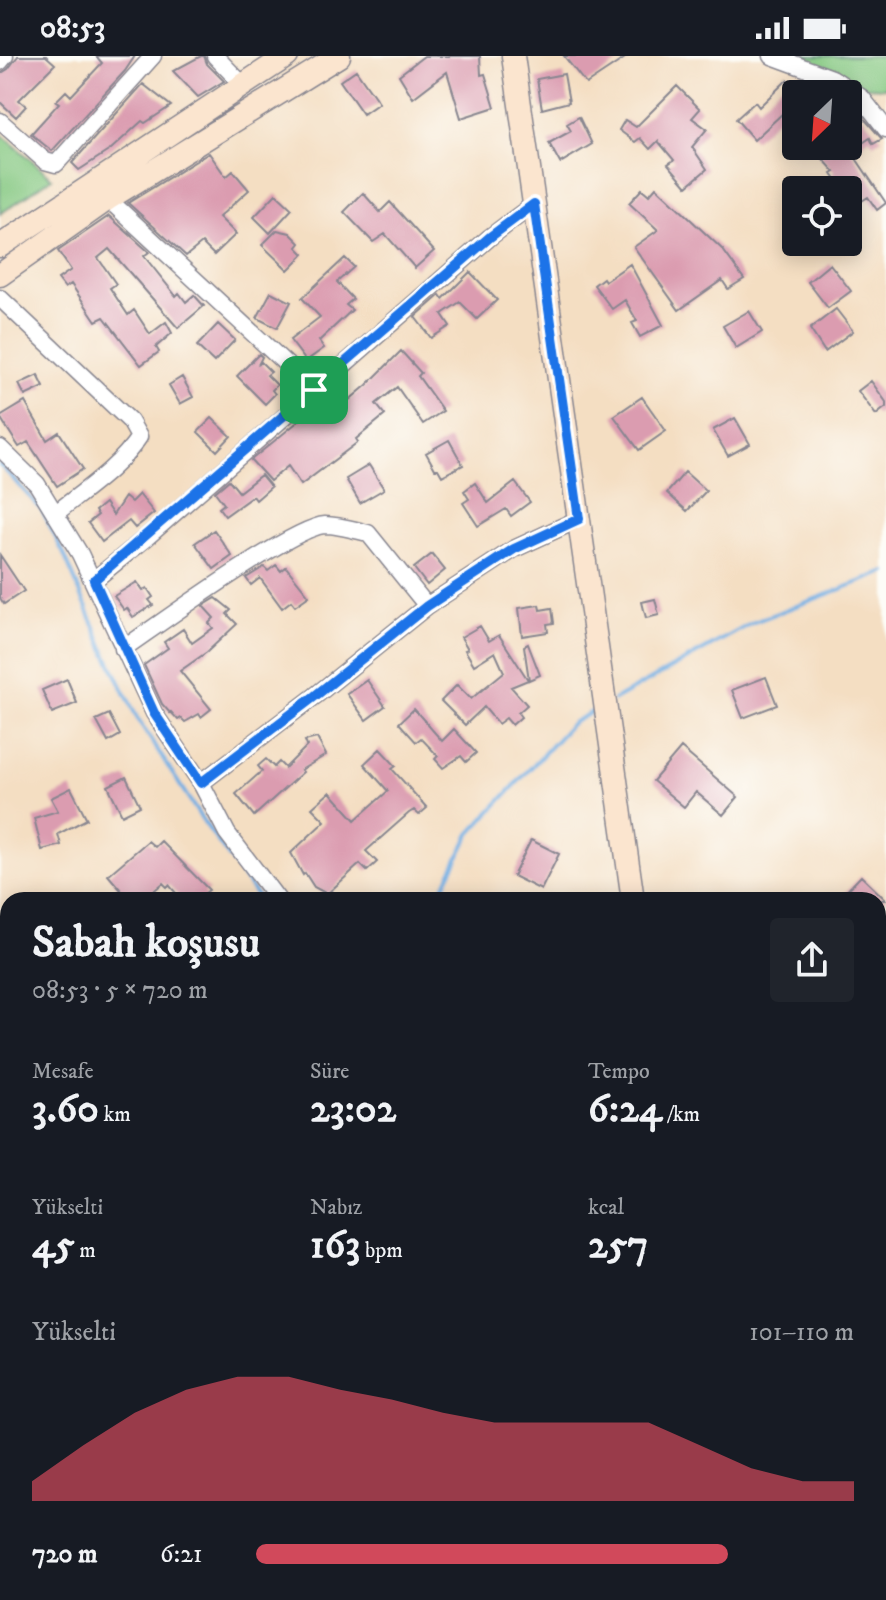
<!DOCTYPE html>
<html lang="tr">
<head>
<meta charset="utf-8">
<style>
  body { margin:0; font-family:"IM FELL DW Pica",serif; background:#20242c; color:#f1f3f6; height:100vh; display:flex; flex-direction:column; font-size:30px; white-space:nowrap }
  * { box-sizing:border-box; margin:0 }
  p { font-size:26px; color:#9ea1a6 }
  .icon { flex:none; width:44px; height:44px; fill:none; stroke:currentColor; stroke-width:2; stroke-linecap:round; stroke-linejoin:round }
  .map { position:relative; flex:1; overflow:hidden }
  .details { position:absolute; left:0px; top:836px; width:886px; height:708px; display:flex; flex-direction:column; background:#171b24; border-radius:24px 24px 0 0; box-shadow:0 4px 20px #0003 }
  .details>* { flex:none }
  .needle { width:52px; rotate:205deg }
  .fabs { position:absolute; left:782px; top:24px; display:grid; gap:16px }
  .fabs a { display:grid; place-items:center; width:80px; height:80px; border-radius:8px; background:#171b24; box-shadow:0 4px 20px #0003; font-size:40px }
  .pin { position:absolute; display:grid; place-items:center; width:68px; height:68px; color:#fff; margin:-34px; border-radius:16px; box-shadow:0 4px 12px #0006 }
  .round { display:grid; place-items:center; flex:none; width:84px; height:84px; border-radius:8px; background:#20242c }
  .headline { display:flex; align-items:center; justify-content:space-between; height:136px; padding:0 32px }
  h1 { font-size:44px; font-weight:700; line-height:60px }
  .metrics { display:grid; grid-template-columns:repeat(3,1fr); gap:12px; height:136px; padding:8px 32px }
  .metrics div { display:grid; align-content:center }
  .metrics b { font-size:40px; font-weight:700 }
  .metrics small { font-size:22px; font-weight:400 }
  .metrics p { font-size:22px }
  .chart { height:224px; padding:16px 32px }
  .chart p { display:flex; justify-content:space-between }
  .chart svg { width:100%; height:144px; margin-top:8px; fill:#d1495b; opacity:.7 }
  ul { padding:0 32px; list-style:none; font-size:26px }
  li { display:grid; grid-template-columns:128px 96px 1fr; align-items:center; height:60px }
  li i { height:20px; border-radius:10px; background:#d1495b }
  .status { display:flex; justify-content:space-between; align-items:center; height:56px; padding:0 40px; background:#171b24; direction:ltr }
  .status svg { height:22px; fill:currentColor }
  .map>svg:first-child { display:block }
</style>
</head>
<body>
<div class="status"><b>08:53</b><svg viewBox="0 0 49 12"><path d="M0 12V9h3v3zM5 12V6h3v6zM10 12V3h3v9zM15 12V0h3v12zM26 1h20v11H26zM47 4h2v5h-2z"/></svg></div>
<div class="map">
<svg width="886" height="1544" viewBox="0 0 886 1544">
  <rect width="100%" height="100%" fill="#fdfcf7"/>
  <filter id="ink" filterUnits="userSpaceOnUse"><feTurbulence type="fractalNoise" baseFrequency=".0125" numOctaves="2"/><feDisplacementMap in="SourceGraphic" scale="16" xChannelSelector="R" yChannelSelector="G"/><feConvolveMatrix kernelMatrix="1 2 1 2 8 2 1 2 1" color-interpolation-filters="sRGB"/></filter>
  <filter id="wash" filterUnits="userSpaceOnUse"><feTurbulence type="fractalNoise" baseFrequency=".006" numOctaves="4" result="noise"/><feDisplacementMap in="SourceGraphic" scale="32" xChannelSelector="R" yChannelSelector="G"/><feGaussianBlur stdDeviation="1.8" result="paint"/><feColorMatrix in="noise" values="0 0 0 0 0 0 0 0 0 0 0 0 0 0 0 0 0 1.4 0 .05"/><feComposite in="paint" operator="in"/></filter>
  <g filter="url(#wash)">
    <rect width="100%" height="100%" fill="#f4dec2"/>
    <path fill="#84c881" stroke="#507c70" stroke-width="2" d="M778,0H886V32L865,31Z
      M0,77L52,122L0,158Z"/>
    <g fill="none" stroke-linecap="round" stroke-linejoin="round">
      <path stroke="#72aee3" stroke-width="4" d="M0,409L42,454L63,496L106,597L137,662L201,762L260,844
        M614,644L754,566L886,516
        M437,844L470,778L572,667L599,652
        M119,1544L123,1536"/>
    </g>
    <g id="blocks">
      <path fill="#db9cb0" d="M18,0H46L55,8L19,44L26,50L16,61L0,46V18L8,13Z
        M96,0H135L125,15L52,95L31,78L59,47L56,45L66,35L71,40L102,7Z
        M201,0H204L207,8L224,25L198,41L173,15Z
        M424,0H480L481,19L485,18L495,51L461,62L447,16L413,42L399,19Z
        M564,0H628L586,28Z
        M356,14L379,47L363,58L340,25Z
        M564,18L569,46L542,53L537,23Z
        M787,24L796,33V73L782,58L754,84L736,63L755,46L759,51Z
        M143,28L171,50L145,67L142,65L110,94L79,114L72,107Z
        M677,30L700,53L692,62L707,73L692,91L707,113L687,130L668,108L674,104L658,85L650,93L640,82L635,86L619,74L625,64L636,71Z
        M848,58L855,65L862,60L882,83L873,88L870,82L851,95L886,147L877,154L868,141L854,150L848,141V134H843L832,118L835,116L811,90L848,91Z
        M579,61L592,88L560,107L549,87L571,75L567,68Z
        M209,97L226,121L233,115L249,134L219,161L236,178L214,199L202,187L186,200L128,147Z
        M656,131L723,194L744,223L728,233L722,224L679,254L634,191L658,174L629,147L642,133L649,139Z
        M363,137L380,156L390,146L434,195L415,212L385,178L373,186L344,156Z
        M276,138L292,153L270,177L254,161Z
        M109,160L149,196L144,200L176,240L179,237L186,246L194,239L204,250L178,272L109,193L98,202L116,228L110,232L128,259L134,254L150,278L166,266L172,277L156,291L159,296L141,309L104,261L96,265L71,228L65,232L58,223L71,214L58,195Z
        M277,174L290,177L300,187L297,191L304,198L288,214L262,189Z
        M345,202L354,211L337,226L353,243L346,249L352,254L319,285L324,292L306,305L290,284L320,261L302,242Z
        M630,208L663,269L640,281L632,267L637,265L625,244L612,253L594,229L603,222L605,225Z
        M830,208L851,235L828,252L808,226Z
        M470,216L497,244L477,263L460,246L442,258L450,270L431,282L415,261L440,239L443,243Z
        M271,236L291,246L277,272L257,262Z
        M836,253L853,275L825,296L810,273Z
        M749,255L762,276L736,292L723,270Z
        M218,268L235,284L214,306L197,290Z
        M401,295L421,317L418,320L443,355L423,368L397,331L376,348L385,359L356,383L358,386L301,429L288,410L270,425L251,404L300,364L299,363L324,341L335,356L367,329Z
        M259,298L262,301L258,309L261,306L271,316L267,319L277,329L272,334L275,338L265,348L237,320Z
        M38,319L44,331L25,340L19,328Z
        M182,321L193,341L180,348L169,329Z
        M871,325L886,346V351L876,359L858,335Z
        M642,341L666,375L639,394L614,360Z
        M25,346L47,384L59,376L83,413L57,430L28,386L19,391L0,361Z
        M212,362L231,380L217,395L198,376Z
        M735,362L750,388L728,400L713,374Z
        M449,384L463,409L442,420L438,413H435L426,397Z
        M369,409L384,433L360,447L346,423Z
        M685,416L706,435L687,455L667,437Z
        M261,419L271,431L256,444L253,440L225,460L219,452L224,448L215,436L229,424L239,436Z
        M515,426L530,446L511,460L506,453L478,470L463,447L469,443L464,435L475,427L488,447Z
        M139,438L154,457L135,472L129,465L102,486L88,467L98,459L95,455L105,447L113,459L125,441L131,446Z
        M214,474L232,500L214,513L195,487Z
        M432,498L445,514L427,529L414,512Z
        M0,499L24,535L4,548L0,542Z
        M276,509L281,515L286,511L309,540L295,550L291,545L282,552L260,522L251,529L246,522L264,511L268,515Z
        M137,526L143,534L147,532L153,541L149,544L153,549L133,561L127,552L124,554L114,540Z
        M216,542L231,554L227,558L237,568L207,596L180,615L211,653L201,661L199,658L185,666L181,662L178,664L171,656L170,657L162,648L144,609L168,592L164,586L183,573L192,587L213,572L209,567L214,562L203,550Z
        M655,543L659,559L646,562L642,546Z
        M539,549L540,554L552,552L554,567L547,568L548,576L522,580L519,552Z
        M480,570L489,585L499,579L528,624L511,631L527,649L518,657L521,661L512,669L506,662L498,668L484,651L465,669L441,645L457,629L471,643L504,616L495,596L474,609L465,594L468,593L461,581Z
        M528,588L540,619L529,624L524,590Z
        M766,621L777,649L743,662L732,634Z
        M67,623L77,647L52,657L42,634Z
        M367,624L385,650L366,664L347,638Z
        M414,653L442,685L454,673L476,697L466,706L461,700L443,712L435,703L438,700L421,682L416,686L399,667Z
        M109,658L120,679L108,686L96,664Z
        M317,682L326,699L301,714L303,716L254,760L236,738L262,715L258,710L266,703L274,711L279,706L285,712L307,690L305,685Z
        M681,692L738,741L723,759L696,736L684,751L653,725Z
        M380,693L396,710L392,713L427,752L419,759L414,754L409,757L366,795L377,806L367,815L360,808L327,838L314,831L305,817L303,819L291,797L325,765L312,752L330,736L355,764L388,735L364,708Z
        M126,721L140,750L122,759L108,730Z
        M71,732L87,763L58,778L61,789L42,794L34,762L58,755L51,742Z
        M531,784L559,798L541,834L513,820Z
        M148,785L155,791L161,785L209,834L204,838L210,844H182L169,829L167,831L163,827L143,844H137L131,837L126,840L108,819Z
        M861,820L886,844H838Z"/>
    </g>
  </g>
  <g filter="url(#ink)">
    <use href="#blocks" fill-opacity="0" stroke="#888690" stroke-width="2"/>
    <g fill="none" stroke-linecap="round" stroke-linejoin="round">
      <g stroke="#888690" stroke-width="19">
        <path id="minor" d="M215,0L242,28
          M772,0L832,22L862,42L886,73
          M0,6L5,0
          M0,65L45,105L56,108L153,0
          M108,143L314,334
          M0,242L130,365L139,381C119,412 83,435 55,458
          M0,392L37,428L80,498L154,657L201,727L227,777L278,844
          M94,524L146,482L490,181L534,148
          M123,593C158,569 292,471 325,469C338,469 355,474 368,477L427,550
          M201,727L315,640L427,550L514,493L579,463
          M0,910L8,907
          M0,1006L8,1011
          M0,1084L8,1076
          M878,1215L886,1218
          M0,1233L8,1224
          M0,1424L8,1429
          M0,1449L8,1438"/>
      </g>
      <g stroke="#888690" stroke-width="25">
        <path id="secondary" d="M513,0L633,844
          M0,190L287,0
          M0,219L108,143L339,0
          M733,1536L734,1544"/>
      </g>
      <use href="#minor" stroke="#fff" stroke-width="16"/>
      <use href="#secondary" stroke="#fbe5cf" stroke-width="22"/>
    </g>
  </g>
  <g fill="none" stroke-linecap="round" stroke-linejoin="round" filter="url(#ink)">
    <g stroke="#fff" stroke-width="16">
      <path id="route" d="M534,148L579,463L514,493L427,550L315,640L201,727L154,657L94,524L490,181Z"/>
    </g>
    <use href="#route" stroke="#1a73e8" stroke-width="10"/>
  </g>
</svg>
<div class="fabs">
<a><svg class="needle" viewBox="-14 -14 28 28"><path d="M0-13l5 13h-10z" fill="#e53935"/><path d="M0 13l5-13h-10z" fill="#9ea1a6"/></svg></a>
<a><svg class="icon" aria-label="locate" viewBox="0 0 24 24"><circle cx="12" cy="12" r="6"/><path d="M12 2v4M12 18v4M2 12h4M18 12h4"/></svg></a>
</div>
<div class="pin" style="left:314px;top:334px;background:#1e9e55"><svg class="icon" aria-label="arrive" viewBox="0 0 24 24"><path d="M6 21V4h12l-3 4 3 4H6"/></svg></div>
<section class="details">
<div class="headline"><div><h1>Sabah koşusu</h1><p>08:53 · 5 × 720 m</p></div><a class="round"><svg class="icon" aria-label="share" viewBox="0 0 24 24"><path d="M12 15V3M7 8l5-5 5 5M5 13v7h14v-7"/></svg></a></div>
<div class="metrics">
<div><p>Mesafe</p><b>3.60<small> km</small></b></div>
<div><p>Süre</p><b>23:02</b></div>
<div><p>Tempo</p><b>6:24<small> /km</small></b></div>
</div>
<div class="metrics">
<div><p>Yükselti</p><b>45<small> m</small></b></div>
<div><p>Nabız</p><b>163<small> bpm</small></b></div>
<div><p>kcal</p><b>257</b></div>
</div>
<div class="chart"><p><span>Yükselti</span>101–110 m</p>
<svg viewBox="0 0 160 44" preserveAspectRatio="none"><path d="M0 44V38L10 27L20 17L30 10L40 6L50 6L60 10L70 13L80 17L90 20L100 20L110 20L120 20L130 27L140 34L150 38L160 38V44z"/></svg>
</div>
<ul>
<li><b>720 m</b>6:21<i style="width:79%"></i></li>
</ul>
</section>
</div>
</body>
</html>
